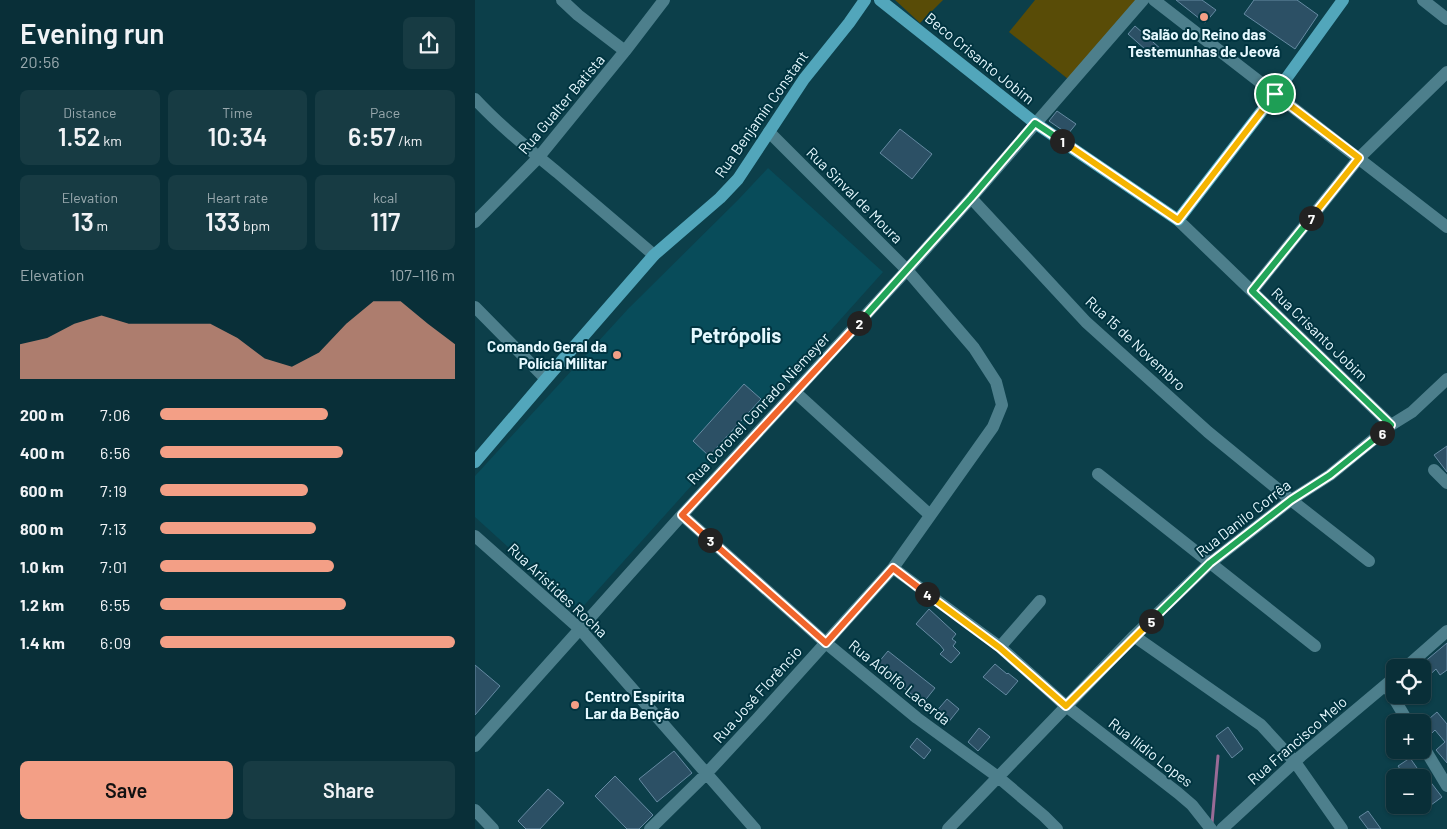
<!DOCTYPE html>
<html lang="en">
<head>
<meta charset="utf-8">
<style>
  body { margin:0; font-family:Barlow,sans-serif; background:#173b43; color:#f1f3f6; height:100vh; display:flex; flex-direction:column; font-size:19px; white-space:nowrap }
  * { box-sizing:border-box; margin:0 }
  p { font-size:16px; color:#99a9ae }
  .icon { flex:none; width:28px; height:28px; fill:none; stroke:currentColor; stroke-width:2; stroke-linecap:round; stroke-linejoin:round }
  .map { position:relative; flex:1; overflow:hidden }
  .side { display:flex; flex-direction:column; background:#092f38; width:475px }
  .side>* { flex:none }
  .tools { position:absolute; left:911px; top:659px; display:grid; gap:10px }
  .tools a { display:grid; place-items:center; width:45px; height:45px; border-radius:8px; background:#092f38; box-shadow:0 1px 4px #0004,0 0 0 1px #294a53; font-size:25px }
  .pin { position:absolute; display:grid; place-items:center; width:42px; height:42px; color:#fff; margin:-21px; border:2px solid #fff; border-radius:50%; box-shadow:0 1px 5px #0007 }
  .km { position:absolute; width:25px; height:25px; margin:-12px; border-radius:50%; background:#222; color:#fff; font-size:14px; line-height:25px; text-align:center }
  .round { display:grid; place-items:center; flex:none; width:52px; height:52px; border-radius:8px; background:#173b43 }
  .overview { display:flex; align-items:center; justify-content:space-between; height:85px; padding:0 20px }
  h1 { font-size:28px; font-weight:600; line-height:38px }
  .metrics { display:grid; grid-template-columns:repeat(3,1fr); gap:8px; height:85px; padding:5px 20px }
  .metrics div { display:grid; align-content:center; border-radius:8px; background:#173b43; text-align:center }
  .metrics b { font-size:25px; font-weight:600 }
  .metrics small { font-size:14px; font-weight:400 }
  .metrics p { font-size:14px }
  .chart { height:140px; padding:10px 20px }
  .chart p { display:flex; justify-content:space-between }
  .chart svg { width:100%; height:90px; margin-top:5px; fill:#f39f86; opacity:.7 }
  .button { display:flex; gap:10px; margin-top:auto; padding:10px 20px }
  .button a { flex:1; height:58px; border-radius:8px; background:#f39f86; color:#111; font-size:20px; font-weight:600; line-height:58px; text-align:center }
  .button a+a { background:#173b43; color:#f1f3f6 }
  ul { padding:0 20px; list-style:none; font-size:16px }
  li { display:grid; grid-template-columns:80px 60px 1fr; align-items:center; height:38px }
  li i { height:12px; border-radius:6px; background:#f39f86 }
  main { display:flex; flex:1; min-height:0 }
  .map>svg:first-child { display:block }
</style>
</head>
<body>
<main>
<section class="side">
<div class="overview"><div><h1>Evening run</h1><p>20:56</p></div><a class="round"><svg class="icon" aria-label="share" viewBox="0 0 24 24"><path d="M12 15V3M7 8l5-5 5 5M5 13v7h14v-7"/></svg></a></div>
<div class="metrics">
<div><p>Distance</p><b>1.52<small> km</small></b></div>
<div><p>Time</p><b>10:34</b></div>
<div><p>Pace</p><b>6:57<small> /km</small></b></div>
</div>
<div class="metrics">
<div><p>Elevation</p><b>13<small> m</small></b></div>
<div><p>Heart rate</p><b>133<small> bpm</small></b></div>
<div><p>kcal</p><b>117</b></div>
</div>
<div class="chart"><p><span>Elevation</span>107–116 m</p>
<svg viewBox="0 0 160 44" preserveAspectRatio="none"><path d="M0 44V27L10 24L20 17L30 13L40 17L50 17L60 17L70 17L80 24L90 34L100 38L110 31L120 17L130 6L140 6L150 17L160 27V44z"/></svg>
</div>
<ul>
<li><b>200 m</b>7:06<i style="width:57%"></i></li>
<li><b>400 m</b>6:56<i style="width:62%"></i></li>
<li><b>600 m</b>7:19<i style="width:50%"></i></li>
<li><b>800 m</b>7:13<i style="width:53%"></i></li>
<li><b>1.0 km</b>7:01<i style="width:59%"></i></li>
<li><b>1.2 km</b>6:55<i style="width:63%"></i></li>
<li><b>1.4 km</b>6:09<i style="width:100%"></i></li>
</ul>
<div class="button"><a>Save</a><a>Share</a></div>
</section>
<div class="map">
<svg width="972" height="829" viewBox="0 0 972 829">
  <rect width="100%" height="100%" fill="#0c3f4a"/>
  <path fill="#084c5a" d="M293,168L408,272L104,611L0,517V476L153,309L263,200Z"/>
  <path fill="#594c07" d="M420,0H468L445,23Z
    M560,0H661L593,79L534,32Z"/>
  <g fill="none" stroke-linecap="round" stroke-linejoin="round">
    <path stroke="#996b96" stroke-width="3" d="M737,823L743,756"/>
  </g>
  <path fill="#2c5065" stroke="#658aa2" d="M701,0H727L741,10L730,23Z
    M779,0H822L843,15L820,49L769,14Z
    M660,26L687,50L680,58L653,34Z
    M582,111L601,124L593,134L574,121Z
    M425,129L457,154L437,179L405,153Z
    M269,384L286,399L234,456L218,441Z
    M972,446V472L959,455Z
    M454,609L481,634L477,639L481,642L478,646L485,653L476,663L465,654L469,650L465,645L441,624Z
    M972,643V670L965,675L961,669L948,681V663Z
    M413,651L460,688L448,703L421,682L423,680L403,663Z
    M520,664L532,674L533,673L543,681L531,695L508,677Z
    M0,665L25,686L0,715Z
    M472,699L484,709L472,724L459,714Z
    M962,712L972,724V763L961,750L970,742L960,730L957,733L948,724Z
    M753,727L768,749L757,758L741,736Z
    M504,728L515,737L503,751L493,742Z
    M442,738L456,750L449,759L435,747Z
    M199,751L217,773L182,802L164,779Z
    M935,758L949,778H931L923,766Z
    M140,776L178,815L164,829H152L120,796Z
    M954,780L967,797L956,805L948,794V784Z
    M73,789L89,803L65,829H51L43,821Z
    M893,811L906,829H893L884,817Z"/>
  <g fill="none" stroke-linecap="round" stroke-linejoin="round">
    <path stroke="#4d7f8c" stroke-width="12" d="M87,0L103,15L150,51
      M679,0L972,227
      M948,0L972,19
      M0,99C25,126 54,149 83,173C115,200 147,228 179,255
      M496,198L611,322L733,432L816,500L894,561
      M703,220L916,425
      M0,222L63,158L150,51L189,0
      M777,291L884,158L972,72
      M0,307L71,379
      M320,392L455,515
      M959,470L972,483
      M623,474L840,646
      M207,515L351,643L442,718L523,777L569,816L582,829
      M0,536L105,629L280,829
      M418,568L525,647L591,706L703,793L717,805L736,829
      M659,636L786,725L820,762L867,829
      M525,647L565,601
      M930,668L972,631
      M911,685L933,722
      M0,746L207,515L432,270L496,198L668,0
      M948,746L972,786
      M0,810L18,829
      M175,829L231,774L282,719L418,568L518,427L527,405L521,382L499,348L432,270L294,132
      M473,829L659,636L735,563L816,500L855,475L916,425L937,412L972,379
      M747,829L826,756L920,677"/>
    <path stroke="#52a6bb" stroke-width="12" d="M405,0L560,123L703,220L800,94L868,0
      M0,462L71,379L179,255L245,198L263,179L329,79L374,23L390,0"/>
  </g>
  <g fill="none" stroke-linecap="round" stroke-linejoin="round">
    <g stroke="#fff" stroke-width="10">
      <path id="split-1" d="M587,141L703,220L800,94"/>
    </g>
    <g stroke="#fff" stroke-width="10">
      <path id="split-2" d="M384,323L496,198L560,123L587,141"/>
    </g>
    <g stroke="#fff" stroke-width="10">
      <path id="split-3" d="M235,540L207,515L384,323"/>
    </g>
    <g stroke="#fff" stroke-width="10">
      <path id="split-4" d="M235,540L351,643L418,568L452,594"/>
    </g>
    <g stroke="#fff" stroke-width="10">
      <path id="split-5" d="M452,594L525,648L591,706L676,621"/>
    </g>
    <g stroke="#fff" stroke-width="10">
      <path id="split-6" d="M676,621L735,563L816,500L855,475L907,433"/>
    </g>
    <g stroke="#fff" stroke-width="10">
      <path id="split-7" d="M836,218L777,291L916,425L907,433"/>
    </g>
    <g stroke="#fff" stroke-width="10">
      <path id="split-8" d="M800,94L884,158L836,218"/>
    </g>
    <use href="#split-1" stroke="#f5b400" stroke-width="6"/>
    <use href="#split-2" stroke="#22a559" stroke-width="6"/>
    <use href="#split-3" stroke="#f0652b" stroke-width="6"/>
    <use href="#split-4" stroke="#f0652b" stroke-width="6"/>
    <use href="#split-5" stroke="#f5b400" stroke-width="6"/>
    <use href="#split-6" stroke="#22a559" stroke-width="6"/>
    <use href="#split-7" stroke="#22a559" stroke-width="6"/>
    <use href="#split-8" stroke="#f5b400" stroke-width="6"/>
  </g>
  <g fill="#f39f86" stroke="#003440" stroke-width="2">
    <circle cx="729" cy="17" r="5"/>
    <circle cx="142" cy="355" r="5"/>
    <circle cx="100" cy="705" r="5"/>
  </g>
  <g text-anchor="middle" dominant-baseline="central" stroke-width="4" stroke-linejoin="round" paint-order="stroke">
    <g font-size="15" font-weight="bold" fill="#e5f8fe" stroke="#003440">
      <text x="729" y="34">Salão do Reino das<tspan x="729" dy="17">Testemunhas de Jeová</tspan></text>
      <text x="132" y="346" text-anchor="end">Comando Geral da<tspan x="132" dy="17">Polícia Militar</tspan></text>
      <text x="110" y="696" text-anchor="start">Centro Espírita<tspan x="110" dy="17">Lar da Benção</tspan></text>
    </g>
    <g font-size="15" fill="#e5f8fe" stroke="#003440">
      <text transform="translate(505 58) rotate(39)">Beco Crisanto Jobim</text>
      <text transform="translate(86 104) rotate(-50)">Rua Gualter Batista</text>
      <text transform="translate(286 114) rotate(-55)">Rua Benjamín Constant</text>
      <text transform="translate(380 195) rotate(45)">Rua Sinval de Moura</text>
      <text transform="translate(845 334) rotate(44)">Rua Crisanto Jobim</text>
      <text transform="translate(661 343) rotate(43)">Rua 15 de Novembro</text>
      <text transform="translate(283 408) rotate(-47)">Rua Coronel Conrado Niemeyer</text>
      <text transform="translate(768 518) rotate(-38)">Rua Danilo Corrêa</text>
      <text transform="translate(83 590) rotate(43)">Rua Aristides Rocha</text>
      <text transform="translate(425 682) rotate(39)">Rua Adolfo Lacerda</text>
      <text transform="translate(282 694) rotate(-48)">Rua José Florêncio</text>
      <text transform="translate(822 740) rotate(-41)">Rua Francisco Melo</text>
      <text transform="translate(676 752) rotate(38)">Rua Ilídio Lopes</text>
    </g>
    <g font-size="20" font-weight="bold" fill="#e5f8fe" stroke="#003440">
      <text x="261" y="335">Petrópolis</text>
    </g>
  </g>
</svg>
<div class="tools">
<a><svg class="icon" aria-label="locate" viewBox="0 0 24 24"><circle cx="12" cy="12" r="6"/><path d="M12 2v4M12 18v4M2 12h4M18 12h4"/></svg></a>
<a>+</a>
<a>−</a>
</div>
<div class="pin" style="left:800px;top:94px;background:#1e9e55"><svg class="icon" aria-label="arrive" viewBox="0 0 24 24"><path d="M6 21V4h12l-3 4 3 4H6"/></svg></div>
<b class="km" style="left:587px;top:141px">1</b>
<b class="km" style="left:384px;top:323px">2</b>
<b class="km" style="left:235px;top:540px">3</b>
<b class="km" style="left:452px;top:594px">4</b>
<b class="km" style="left:676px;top:621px">5</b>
<b class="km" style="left:907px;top:433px">6</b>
<b class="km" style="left:836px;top:218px">7</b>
</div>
</main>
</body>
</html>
